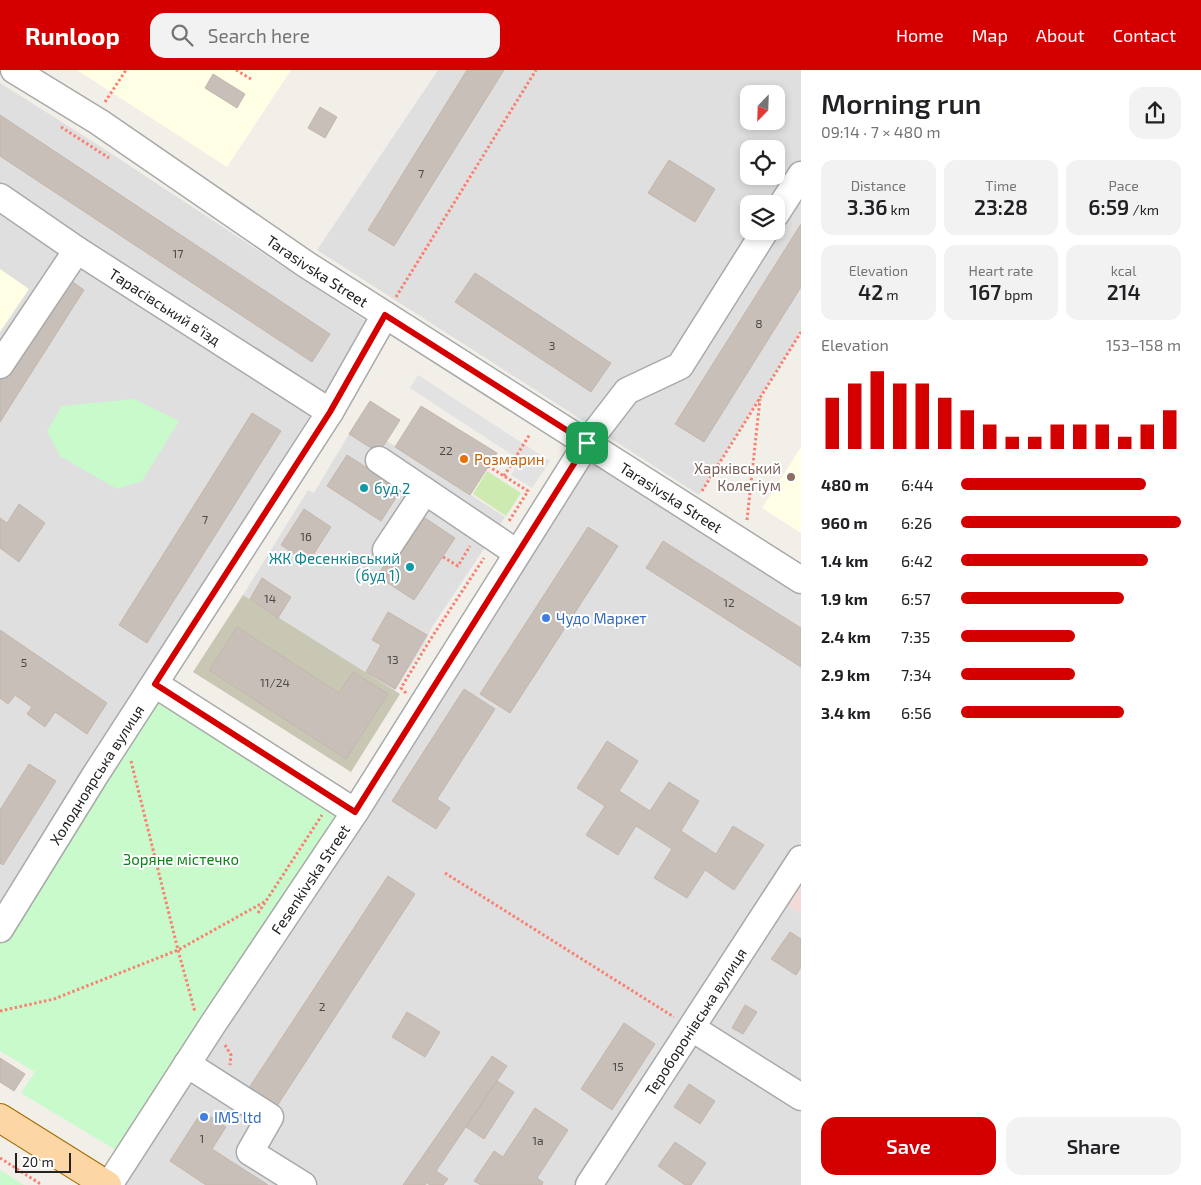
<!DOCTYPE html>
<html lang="en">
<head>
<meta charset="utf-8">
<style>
  body { margin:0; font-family:"Exo 2",sans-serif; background:#f2f2f2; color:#202124; height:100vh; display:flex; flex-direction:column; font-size:19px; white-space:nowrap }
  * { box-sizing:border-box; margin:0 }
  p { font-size:16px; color:#757577 }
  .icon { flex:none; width:28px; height:28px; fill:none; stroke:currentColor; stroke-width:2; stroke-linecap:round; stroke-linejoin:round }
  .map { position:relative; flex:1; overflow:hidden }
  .sheet { display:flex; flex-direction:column; background:#fff; width:400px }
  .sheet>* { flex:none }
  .needle { width:32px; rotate:203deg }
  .tools { position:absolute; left:740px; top:15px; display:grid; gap:10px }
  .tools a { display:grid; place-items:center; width:45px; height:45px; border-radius:10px; background:#fff; box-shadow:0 2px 8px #0003; font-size:25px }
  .scale { position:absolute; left:15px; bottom:12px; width:56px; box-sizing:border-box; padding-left:5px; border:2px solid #222; border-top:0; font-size:14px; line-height:18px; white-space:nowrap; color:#222; -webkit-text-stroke:4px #fff; paint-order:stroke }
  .pin { position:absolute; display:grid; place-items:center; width:42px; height:42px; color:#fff; margin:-21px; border-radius:10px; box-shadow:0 2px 8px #0006 }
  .round { display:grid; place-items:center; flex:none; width:52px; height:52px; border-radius:15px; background:#f2f2f2 }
  .summary { display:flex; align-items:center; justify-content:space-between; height:85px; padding:0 20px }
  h1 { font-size:28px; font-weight:600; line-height:38px }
  .metrics { display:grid; grid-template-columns:repeat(3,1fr); gap:8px; height:85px; padding:5px 20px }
  .metrics div { display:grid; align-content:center; border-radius:12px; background:#f2f2f2; text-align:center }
  .metrics b { font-size:21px; font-weight:600 }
  .metrics small { font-size:14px; font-weight:400 }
  .metrics p { font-size:14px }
  .chart { height:140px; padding:10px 20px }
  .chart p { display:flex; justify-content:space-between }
  .chart svg { width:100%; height:90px; margin-top:5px; stroke:#d40000; stroke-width:6 }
  .action { display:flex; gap:10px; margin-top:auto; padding:10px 20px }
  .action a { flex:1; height:58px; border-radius:15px; background:#d40000; color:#fff; font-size:20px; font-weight:600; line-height:58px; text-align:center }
  .action a+a { background:#f2f2f2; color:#202124 }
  ul { padding:0 20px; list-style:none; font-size:16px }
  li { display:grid; grid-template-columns:80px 60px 1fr; align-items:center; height:38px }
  li i { height:12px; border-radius:6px; background:#d40000 }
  header { display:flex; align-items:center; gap:30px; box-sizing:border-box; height:70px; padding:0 25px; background:#d40000; color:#fff }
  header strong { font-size:24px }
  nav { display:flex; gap:28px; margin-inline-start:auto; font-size:18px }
  .search { width:350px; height:45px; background:#f2f2f2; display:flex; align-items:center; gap:12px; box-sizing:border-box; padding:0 18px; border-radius:15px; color:#757577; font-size:19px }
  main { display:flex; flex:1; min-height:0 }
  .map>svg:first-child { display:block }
</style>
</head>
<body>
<header>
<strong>Runloop</strong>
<div class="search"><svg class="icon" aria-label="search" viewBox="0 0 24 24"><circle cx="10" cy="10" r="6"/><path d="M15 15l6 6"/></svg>Search here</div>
<nav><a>Home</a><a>Map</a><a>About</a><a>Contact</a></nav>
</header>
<main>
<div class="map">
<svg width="801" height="1115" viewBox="0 0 801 1115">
  <rect width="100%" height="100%" fill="#f2efe9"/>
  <path fill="#e0dfdf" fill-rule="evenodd" d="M438,0H801V261L699,425L317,180ZM749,24H776V51H749ZM749,79H776V106H749ZM749,134H776V161H749Z
    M0,13L92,71L369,253L0,834Z
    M349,364L379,383L387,371L505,447L432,557L424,575L395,621L243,525L308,420L314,423Z
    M592,383L801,517V772L621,1046L577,1115H126L122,1113Z
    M779,830L801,845V1023L697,958Z
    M688,970L801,1043V1115H596Z"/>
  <path fill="#f2dad9" d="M801,797V845L779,830Z"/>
  <path fill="#ffffe5" d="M77,0H291L227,97Z
    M0,199L29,219L0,262Z
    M801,377V463L762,438Z"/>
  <path fill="#c7c7b4" d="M243,525L400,624L351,702L193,602Z"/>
  <path fill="#cdebb0" d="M487,401L521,423L506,446L473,424Z"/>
  <path fill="#c8facc" d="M134,329L179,351L142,411L117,419L60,386L47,361L62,336Z
    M160,623L339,742L119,1082L21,1023L35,1002L0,981V873Z
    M0,1100L24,1115H0Z"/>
  <path fill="#e2e2e2" d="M418,305L550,391L532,418L511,405L520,390L410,318Z"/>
  <path fill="#c7bfb8" stroke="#c4b6ab" d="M467,0H504L394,176L368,160Z
    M213,4L245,24L237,38L205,18Z
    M320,37L337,47L325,68L308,58Z
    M0,45L330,264L312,292L0,86Z
    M669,90L715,119L695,152L648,123Z
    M801,154V217L704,372L675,354Z
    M475,203L611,293L591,322L455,232Z
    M66,207L84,220L0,352V308Z
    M370,331L400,350L379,383L349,364Z
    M421,336L497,383L470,425L395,377Z
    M252,343L281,361L147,573L119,555Z
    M347,385L401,420L381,451L327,416Z
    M19,434L45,453L19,492L0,478V448L7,453Z
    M304,439L331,457L308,493L281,475Z
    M419,444L455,468L414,530L377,506Z
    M588,457L618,476L510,643L480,624Z
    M663,471L801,558V597L646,498Z
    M262,508L291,527L278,548L250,529Z
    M388,542L427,565L395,619L366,602L381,575L372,570Z
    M237,557L339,623L353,602L388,624L346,689L209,600Z
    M0,560L107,633L87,664L55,642L45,657L27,644L32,637L15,625L8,634L0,628Z
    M464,619L495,639L437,729L450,738L436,759L392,731Z
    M607,671L638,691L619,721L650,741L669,712L699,731L681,761L716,784L733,756L764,775L734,820L705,800L687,828L654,808L672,779L636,756L618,785L586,765L605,736L577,718Z
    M29,694L56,711L3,795L0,793V740Z
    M388,806L415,824L275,1039L247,1021Z
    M790,862L801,869V897L796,905L771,889Z
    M745,935L757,942L743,964L732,958Z
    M407,942L440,962L425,987L392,967Z
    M624,953L655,974L612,1040L581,1019Z
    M492,986L507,996L436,1101L448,1109L443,1115H430L426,1112L425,1115H403Z
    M0,988L25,1004L14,1021L0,1012Z
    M497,1011L514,1022L484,1069L466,1057Z
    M689,1014L715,1031L700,1054L674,1037Z
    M535,1038L568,1060L537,1108L543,1112L542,1115H481L474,1111L494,1081L503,1087Z
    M202,1041L226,1057L212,1079L268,1115H206L170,1091Z
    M675,1072L706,1093L691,1115H685L658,1096Z"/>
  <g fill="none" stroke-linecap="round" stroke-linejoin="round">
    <g stroke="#a9a9a9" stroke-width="29">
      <g id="minor">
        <path id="s1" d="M14,0L99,52L307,195L801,510"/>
        <path id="s2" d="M0,127L77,180L330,342"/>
        <path d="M776,144L801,105"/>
        <path d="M0,295L77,180"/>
        <path d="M379,390L517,483"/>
        <path d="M386,480L425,421"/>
        <path d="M155,614L355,742"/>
        <path id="s3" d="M0,859L94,707L330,342L385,245"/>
        <path d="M692,958L801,1027"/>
        <path d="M187,994L270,1047L250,1082L303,1115"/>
        <path id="s4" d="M109,1115L213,954L355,742L587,373L627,321L680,296L765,161"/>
        <path id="s5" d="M589,1115L801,789"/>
      </g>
    </g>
    <g stroke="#a06b00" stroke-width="30">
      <path id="major" d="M0,1048L107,1115"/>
    </g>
    <path stroke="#fa8072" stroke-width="3" stroke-dasharray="2.5 2.5" stroke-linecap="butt" d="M236,0L251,9
      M105,32L126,0
      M61,57L109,88
      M396,227L536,0
      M488,396L528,421L509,451
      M504,406L530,364
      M702,421L801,262
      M747,450L760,329
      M443,487L458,496L470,476
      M406,623L401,618L430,570L484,488
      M131,691L178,880L195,942
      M445,803L674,947
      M258,843L266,831
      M0,941L54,929L178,880L266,831L322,745
      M225,975L231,985L230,995
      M0,1088L42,1115"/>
    <use href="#minor" stroke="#fff" stroke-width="26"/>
    <use href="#major" stroke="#fcd6a4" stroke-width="28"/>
  </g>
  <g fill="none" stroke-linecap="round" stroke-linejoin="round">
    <g stroke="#fff" stroke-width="10">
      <path id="route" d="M385,245L587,373L355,742L155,614L330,342Z"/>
    </g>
    <use href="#route" stroke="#d40000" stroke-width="6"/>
  </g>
  <circle fill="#e8710a" stroke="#fff" stroke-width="2" cx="464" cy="389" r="5"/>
  <circle fill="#8d6e63" stroke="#fff" stroke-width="2" cx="791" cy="407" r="5"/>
  <g fill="#0f9aa8" stroke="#fff" stroke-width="2">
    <circle cx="364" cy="418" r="5"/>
    <circle cx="410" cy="497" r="5"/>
  </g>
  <g fill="#3f7fe0" stroke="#fff" stroke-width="2">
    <circle cx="546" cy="548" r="5"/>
    <circle cx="204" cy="1047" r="5"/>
  </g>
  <g text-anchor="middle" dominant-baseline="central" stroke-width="4" stroke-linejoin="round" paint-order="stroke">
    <g font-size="12" fill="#4b4948">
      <text x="421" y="103">7</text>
      <text x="178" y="183">17</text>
      <text x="759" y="253">8</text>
      <text x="552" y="275">3</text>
      <text x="446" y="380">22</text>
      <text x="205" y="449">7</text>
      <text x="306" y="466">16</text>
      <text x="270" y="528">14</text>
      <text x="729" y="532">12</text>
      <text x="393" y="589">13</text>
      <text x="24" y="592">5</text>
      <text x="275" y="612">11/24</text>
      <text x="322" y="936">2</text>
      <text x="618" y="996">15</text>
      <text x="202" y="1068">1</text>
      <text x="538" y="1070">1а</text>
    </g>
    <g font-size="15" fill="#222" stroke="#fff">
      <text stroke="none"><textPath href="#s1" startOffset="364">Tarasivska Street</textPath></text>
      <text stroke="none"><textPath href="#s2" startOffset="198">Тарасівський в’їзд</textPath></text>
      <text stroke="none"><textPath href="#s1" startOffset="784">Tarasivska Street</textPath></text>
      <text stroke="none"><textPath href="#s3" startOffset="182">Холодноярська вулиця</textPath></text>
      <text stroke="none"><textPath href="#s4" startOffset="366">Fesenkivska Street</textPath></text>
      <text stroke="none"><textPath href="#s5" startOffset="195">Тероборонівська вулиця</textPath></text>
    </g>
    <g font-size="15" fill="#c56008" stroke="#fff" text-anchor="start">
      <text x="474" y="389">Розмарин</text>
    </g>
    <g font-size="15" fill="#785e54" stroke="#fff" text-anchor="end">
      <text x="781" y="398">Харківський<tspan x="781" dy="17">Колегіум</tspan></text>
    </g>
    <g font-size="15" fill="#0d838f" stroke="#fff" text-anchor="start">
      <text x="374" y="418">буд 2</text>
      <text x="400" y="488" text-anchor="end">ЖК Фесенківський<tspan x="400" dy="17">(буд 1)</tspan></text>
    </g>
    <g font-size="15" fill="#366cbe" stroke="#fff" text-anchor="start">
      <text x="556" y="548">Чудо Маркет</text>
      <text x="214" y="1047">IMS ltd</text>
    </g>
    <g font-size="15" fill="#0c8416" stroke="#fff">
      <text x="181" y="789">Зоряне містечко</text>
    </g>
  </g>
</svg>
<div class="tools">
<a><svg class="needle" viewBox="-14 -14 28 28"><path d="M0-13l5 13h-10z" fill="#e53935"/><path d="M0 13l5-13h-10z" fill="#757577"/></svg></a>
<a><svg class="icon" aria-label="locate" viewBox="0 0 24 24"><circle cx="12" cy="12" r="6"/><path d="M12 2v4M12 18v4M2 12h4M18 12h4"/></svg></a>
<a><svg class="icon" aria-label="layers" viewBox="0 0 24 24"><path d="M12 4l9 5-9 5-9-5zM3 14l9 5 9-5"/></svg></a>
</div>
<div class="scale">20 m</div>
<div class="pin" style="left:587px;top:373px;background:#1e9e55"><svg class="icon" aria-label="arrive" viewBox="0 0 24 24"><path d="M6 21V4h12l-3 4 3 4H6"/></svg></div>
</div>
<section class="sheet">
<div class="summary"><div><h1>Morning run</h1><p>09:14 · 7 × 480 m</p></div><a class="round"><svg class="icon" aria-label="share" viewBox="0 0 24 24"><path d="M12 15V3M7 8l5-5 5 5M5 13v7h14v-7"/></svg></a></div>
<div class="metrics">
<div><p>Distance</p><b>3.36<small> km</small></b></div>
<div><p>Time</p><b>23:28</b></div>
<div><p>Pace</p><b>6:59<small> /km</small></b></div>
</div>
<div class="metrics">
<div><p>Elevation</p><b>42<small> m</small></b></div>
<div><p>Heart rate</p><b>167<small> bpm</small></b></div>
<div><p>kcal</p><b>214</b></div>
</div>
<div class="chart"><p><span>Elevation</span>153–158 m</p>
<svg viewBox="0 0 160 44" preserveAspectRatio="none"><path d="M5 44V19M15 44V12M25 44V6M35 44V12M45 44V12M55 44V19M65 44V25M75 44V32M85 44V38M95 44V38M105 44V32M115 44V32M125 44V32M135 44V38M145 44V32M155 44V25"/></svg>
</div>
<ul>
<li><b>480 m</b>6:44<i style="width:84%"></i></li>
<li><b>960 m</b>6:26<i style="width:100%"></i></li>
<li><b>1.4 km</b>6:42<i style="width:85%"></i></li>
<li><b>1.9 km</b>6:57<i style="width:74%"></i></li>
<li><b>2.4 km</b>7:35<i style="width:52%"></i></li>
<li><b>2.9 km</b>7:34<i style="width:52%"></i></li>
<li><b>3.4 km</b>6:56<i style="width:74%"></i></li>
</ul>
<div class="action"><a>Save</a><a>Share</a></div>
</section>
</main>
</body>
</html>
